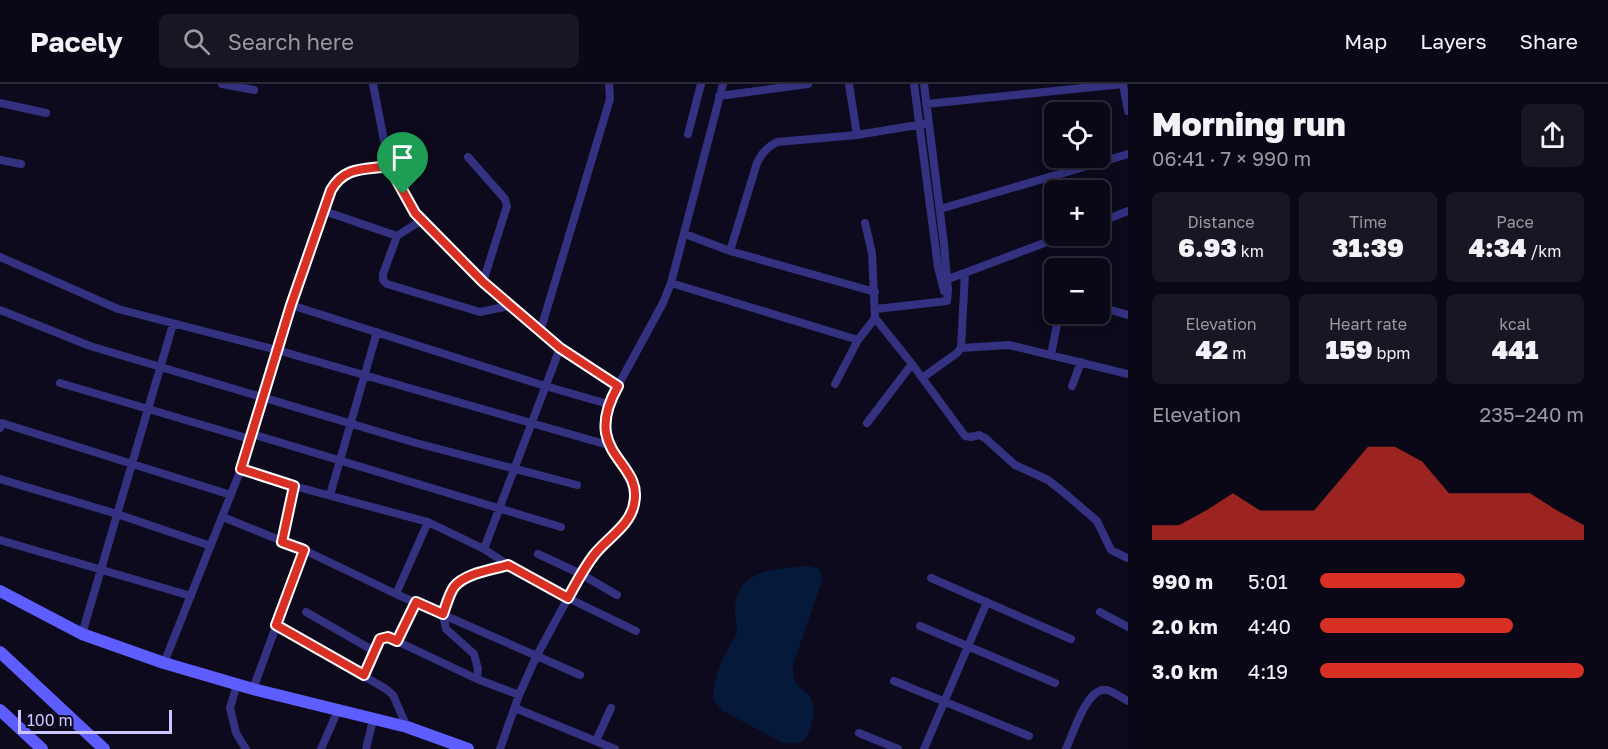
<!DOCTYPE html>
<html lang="en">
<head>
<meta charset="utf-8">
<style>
  body { margin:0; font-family:"Golos Text",sans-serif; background:#181623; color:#f1f3f6; height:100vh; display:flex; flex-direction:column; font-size:22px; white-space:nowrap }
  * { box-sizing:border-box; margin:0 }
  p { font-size:20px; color:#999aa1 }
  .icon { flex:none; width:33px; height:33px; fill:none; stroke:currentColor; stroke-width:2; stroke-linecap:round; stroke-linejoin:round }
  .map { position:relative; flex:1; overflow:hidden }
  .side { display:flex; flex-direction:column; background:#0a0816; width:480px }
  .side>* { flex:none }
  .fabs { position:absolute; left:1044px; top:18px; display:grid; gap:12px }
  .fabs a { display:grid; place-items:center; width:66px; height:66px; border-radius:9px; background:#0a0816; box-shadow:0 3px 15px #0003,0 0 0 2px #2a2935; font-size:30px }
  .scale { position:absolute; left:18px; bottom:15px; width:154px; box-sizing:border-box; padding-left:6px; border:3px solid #ccc6ff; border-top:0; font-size:16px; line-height:21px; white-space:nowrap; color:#ccc6ff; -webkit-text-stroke:4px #0d0a1d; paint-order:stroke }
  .pin { position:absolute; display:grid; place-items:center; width:51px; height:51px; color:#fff; margin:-62px -26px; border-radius:50% 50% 50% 0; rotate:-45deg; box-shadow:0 0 6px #0007 }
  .pin .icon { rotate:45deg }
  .round { display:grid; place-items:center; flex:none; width:63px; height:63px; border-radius:9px; background:#181623 }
  .summary { display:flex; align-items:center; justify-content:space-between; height:102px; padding:0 24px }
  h1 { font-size:33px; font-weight:800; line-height:45px }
  .stats { display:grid; grid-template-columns:repeat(3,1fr); gap:9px; height:102px; padding:6px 24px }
  .stats div { display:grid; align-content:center; border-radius:9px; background:#181623; text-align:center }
  .stats b { font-size:26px; font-weight:800 }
  .stats small { font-size:16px; font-weight:400 }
  .stats p { font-size:16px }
  .chart { height:168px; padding:12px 24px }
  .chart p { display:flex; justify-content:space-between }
  .chart svg { width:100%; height:108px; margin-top:6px; fill:#d93025; opacity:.7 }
  ul { padding:0 24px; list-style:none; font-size:20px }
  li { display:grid; grid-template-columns:96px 72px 1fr; align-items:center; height:45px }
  li i { height:15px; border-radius:8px; background:#d93025 }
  header { display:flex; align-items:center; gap:36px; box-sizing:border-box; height:84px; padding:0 30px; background:#0a0816; border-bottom:2px solid #2a2935 }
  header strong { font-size:28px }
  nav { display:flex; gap:33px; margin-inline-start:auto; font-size:21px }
  .search { width:420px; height:54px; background:#181623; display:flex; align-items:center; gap:15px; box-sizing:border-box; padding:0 21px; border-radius:9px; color:#999aa1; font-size:22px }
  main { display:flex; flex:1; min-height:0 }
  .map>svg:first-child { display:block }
</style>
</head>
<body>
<header>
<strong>Pacely</strong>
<div class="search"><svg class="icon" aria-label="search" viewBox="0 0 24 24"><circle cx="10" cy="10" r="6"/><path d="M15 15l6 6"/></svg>Search here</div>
<nav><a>Map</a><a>Layers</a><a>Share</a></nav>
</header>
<main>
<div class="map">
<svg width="1128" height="665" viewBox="0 0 1128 665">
  <rect width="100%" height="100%" fill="#0d0a1d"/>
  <path fill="#051a3b" d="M808,482L819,485L823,494L793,581C791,609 809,602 813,621C815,629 811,647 806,654C800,660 791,660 783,659L723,627L713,616C714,597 718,583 727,567C729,561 734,556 736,551C739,542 734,536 735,528C735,484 776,485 808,482Z"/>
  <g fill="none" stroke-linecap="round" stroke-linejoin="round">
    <path stroke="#333180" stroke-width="8" d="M222,0L254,6
      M373,0L389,82L415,129L509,222L560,264L618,302
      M849,0L857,51
      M914,0L938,183L944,207
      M1123,0L1128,27
      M719,12L808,0
      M0,19L46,29
      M926,20L1123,0
      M688,50L701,0
      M468,73L505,115L507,122L483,198
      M0,76L21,80
      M940,125L1128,70
      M324,127L397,152
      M422,136L397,152L383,190V196L387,200L480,228L509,222
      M1100,138L1128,127
      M865,139L872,169L875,234L912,280L965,352L971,353L979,351L985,354L1015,381L1048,396L1062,407L1097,437L1111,466L1127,474
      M685,150L730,167L875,208
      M730,167L757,79C762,69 766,64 777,58L857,51L929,39
      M0,173L118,225L277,266L608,361
      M943,197L1063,152
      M671,199L858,256
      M291,221L545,302L608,320
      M1100,223L1128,231
      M876,225L947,217L948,206L944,160L924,0
      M0,226L90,262L416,359L577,401
      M540,248L610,15L609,0
      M961,264L1009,261L1128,290
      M1051,271L1059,230
      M922,294L957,269L961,264L965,189
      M60,299L250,355
      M835,300L858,256L875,234
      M1072,302L1081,278
      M867,339L912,280
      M0,344L2,339L231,411
      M252,350L561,443
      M241,385L294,402L428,438L484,465L508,481L568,514L636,547
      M0,395L117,430L211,462
      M330,411L377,248
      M223,433L304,466L396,510L580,591
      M0,456L191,512
      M282,458L294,402
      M484,465L560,264
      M538,470L581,490L617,511
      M931,494L1071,555
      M396,510L428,438
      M306,528L374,567
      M1100,528L1128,543
      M276,541L386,605L393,611L407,643
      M920,542L1055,599
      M82,550L173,240
      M397,557L416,518
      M164,579L241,385L291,221L331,107C345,82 364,86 389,82
      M364,591L380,555L388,553L477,595L519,611
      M477,595L478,585L474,570L446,545L443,530L456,501L470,493L508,481
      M894,597L1029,652
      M237,600L230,624L236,649L246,665
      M253,605L304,466
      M515,624L615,665
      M859,649L898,665
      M596,657L611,624
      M321,665L338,626
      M366,665L373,636
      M500,665L519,611L536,573L581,490L596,469L625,439L634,422L635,408L632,397L608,361L605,348L608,320L663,219L671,199L723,0
      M924,665L987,518
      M1066,665C1073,650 1087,602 1107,606C1114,608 1122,614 1128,617"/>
    <path stroke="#5e5dff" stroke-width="12" d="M0,507L82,550L164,579L253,605L407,643L468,665
      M0,568L104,665
      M0,626L42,665"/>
  </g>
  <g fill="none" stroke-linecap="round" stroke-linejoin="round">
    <g stroke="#fff" stroke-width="12">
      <path id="route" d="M389,82L415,129L483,198L560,264L618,302C579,371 644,376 634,420C630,442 607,454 594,471C584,484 576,499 568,514L508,481C492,486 465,489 454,503C449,510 446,522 443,530L416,518L397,557L388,553L380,555L364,591L276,541L304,466L282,458L294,402L241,385L291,221L331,106C345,82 364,86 389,82Z"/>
    </g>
    <use href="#route" stroke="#d93025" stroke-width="8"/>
  </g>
</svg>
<div class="fabs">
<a><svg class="icon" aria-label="locate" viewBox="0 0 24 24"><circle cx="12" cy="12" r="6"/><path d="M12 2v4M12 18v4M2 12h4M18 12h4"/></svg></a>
<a>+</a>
<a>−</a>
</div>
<div class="scale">100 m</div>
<div class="pin" style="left:403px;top:110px;background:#1e9e55"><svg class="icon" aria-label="arrive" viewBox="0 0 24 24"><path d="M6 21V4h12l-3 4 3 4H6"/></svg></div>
</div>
<section class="side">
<div class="summary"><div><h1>Morning run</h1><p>06:41 · 7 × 990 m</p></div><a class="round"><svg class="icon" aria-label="share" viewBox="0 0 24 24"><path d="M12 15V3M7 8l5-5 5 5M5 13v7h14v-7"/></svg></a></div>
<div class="stats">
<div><p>Distance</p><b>6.93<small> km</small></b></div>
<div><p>Time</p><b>31:39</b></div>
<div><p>Pace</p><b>4:34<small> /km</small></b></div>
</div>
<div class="stats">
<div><p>Elevation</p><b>42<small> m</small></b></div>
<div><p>Heart rate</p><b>159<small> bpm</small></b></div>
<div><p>kcal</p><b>441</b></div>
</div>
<div class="chart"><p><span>Elevation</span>235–240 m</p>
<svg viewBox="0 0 160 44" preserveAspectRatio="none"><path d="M0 44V38L10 38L20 32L30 25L40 32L50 32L60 32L70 19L80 6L90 6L100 12L110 25L120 25L130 25L140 25L150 32L160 38V44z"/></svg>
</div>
<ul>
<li><b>990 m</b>5:01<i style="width:55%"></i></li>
<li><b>2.0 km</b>4:40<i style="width:73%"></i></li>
<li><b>3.0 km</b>4:19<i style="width:100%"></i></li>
</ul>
</section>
</main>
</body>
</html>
